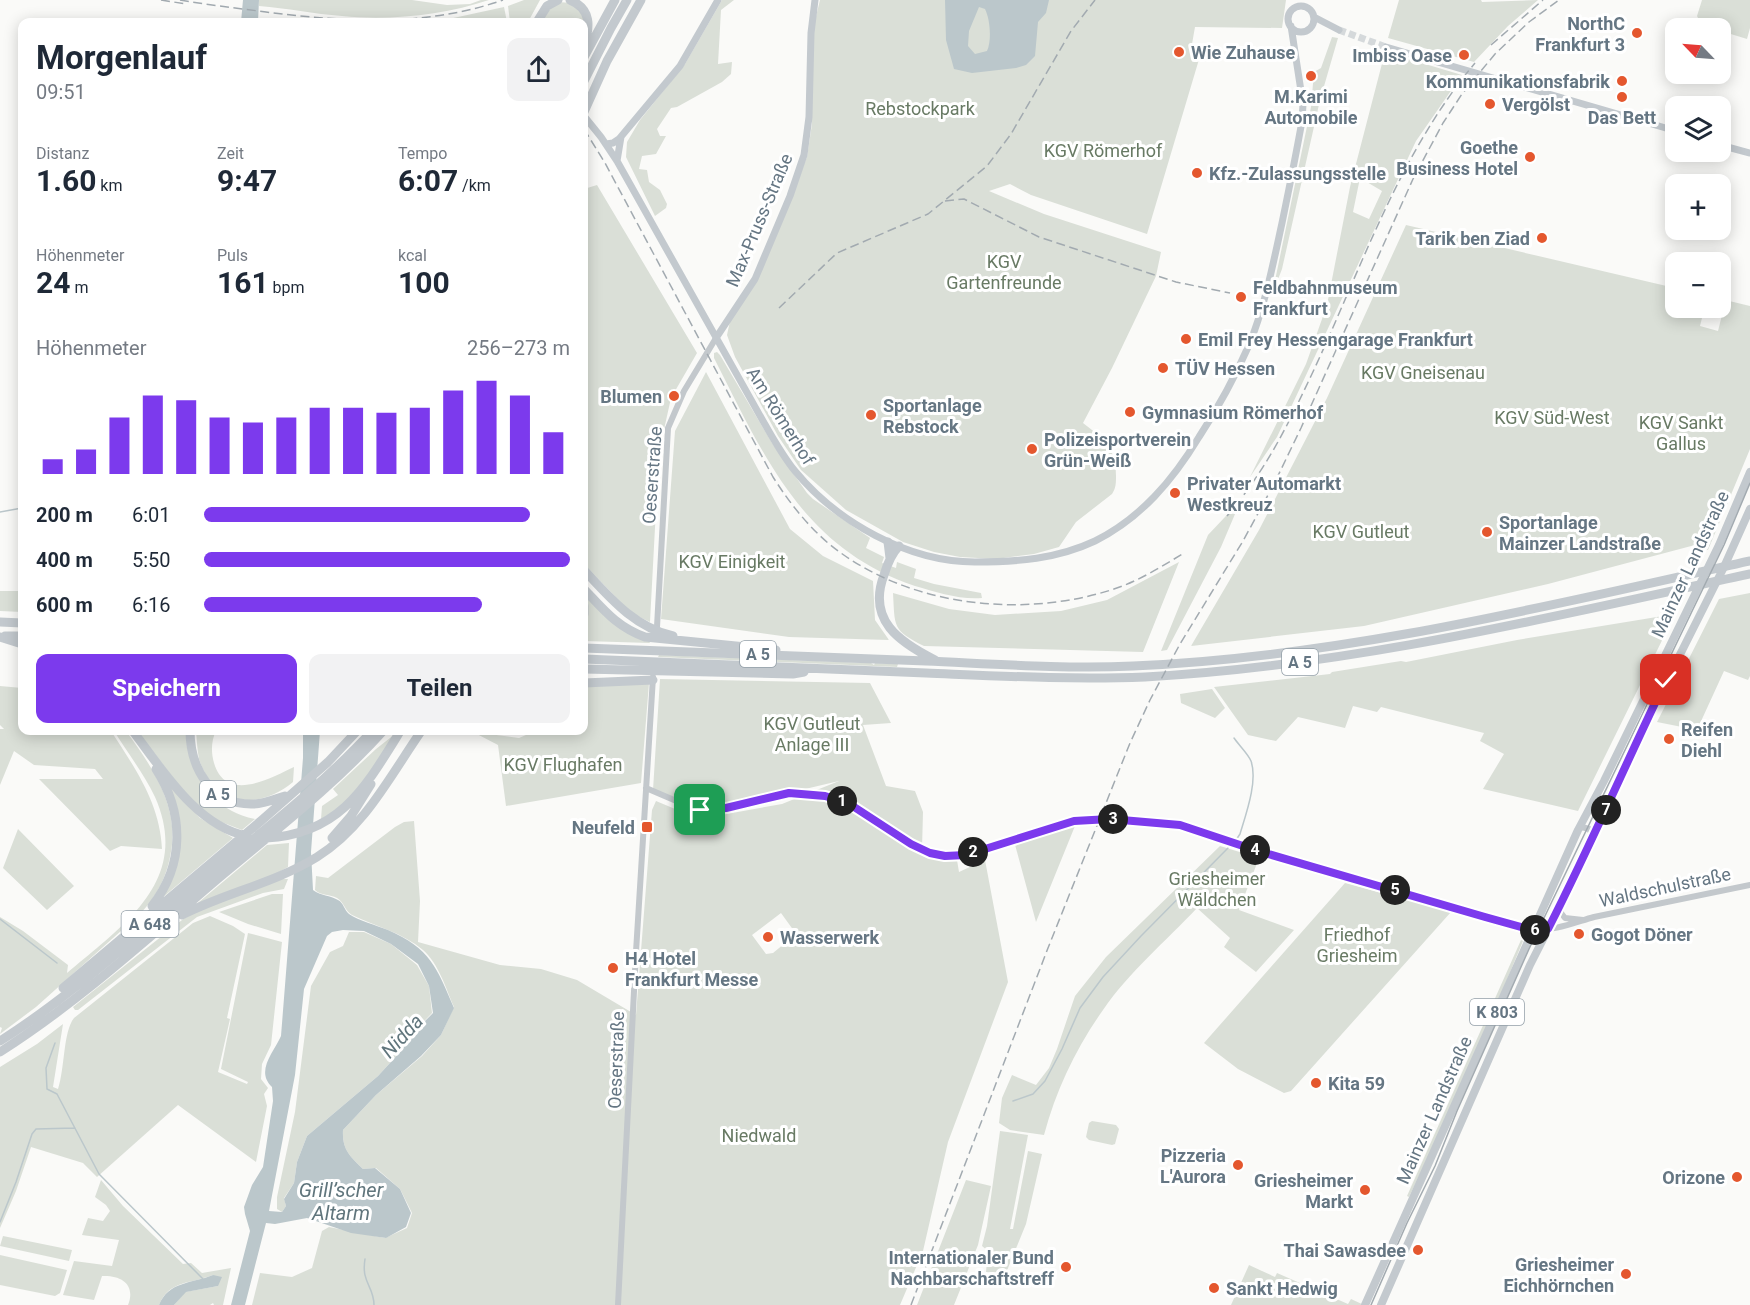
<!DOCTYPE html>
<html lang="de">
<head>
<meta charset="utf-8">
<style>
  body { margin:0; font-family:Roboto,sans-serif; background:#f2f2f3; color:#1f2937; height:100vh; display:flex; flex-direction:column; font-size:22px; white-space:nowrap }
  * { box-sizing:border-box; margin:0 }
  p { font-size:20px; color:#747a83 }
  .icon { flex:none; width:33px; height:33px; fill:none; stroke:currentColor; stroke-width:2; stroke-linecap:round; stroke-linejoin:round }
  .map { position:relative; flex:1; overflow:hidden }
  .side { position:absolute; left:18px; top:18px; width:570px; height:717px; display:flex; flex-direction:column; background:#fff; border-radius:12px; box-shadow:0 3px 15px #0003 }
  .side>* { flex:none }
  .needle { width:39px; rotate:295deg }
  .controls { position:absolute; left:1665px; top:18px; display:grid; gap:12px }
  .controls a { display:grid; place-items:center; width:66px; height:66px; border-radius:12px; background:#fff; box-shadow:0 3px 15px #0003; font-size:30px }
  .pin { position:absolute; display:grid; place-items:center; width:51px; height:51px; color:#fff; margin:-26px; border-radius:12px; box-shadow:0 3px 9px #0006 }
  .km { position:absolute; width:30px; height:30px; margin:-15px; border-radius:50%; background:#222; color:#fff; font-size:16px; line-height:30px; text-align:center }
  .round { display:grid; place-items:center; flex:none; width:63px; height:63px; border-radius:12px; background:#f2f2f3 }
  .head { display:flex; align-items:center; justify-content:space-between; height:102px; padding:0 18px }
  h1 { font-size:33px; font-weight:700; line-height:45px }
  .figures { display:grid; grid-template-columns:repeat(3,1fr); gap:9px; height:102px; padding:6px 18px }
  .figures div { display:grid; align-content:center }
  .figures b { font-size:30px; font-weight:700 }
  .figures small { font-size:16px; font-weight:400 }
  .figures p { font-size:16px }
  .chart { height:168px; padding:12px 18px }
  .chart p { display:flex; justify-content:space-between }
  .chart svg { width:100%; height:108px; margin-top:6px; stroke:#7c3aed; stroke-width:6 }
  .button { display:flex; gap:12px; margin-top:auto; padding:12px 18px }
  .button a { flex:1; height:69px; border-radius:12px; background:#7c3aed; color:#fff; font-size:24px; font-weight:700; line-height:69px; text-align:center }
  .button a+a { background:#f2f2f3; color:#1f2937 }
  ul { padding:0 18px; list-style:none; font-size:20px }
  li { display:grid; grid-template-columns:96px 72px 1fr; align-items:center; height:45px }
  li i { height:15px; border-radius:8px; background:#7c3aed }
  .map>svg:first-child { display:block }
</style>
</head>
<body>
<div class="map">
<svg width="1750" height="1305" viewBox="0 0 1750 1305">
  <rect width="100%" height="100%" fill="#fafaf8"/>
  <path fill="#dadfd7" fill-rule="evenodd" d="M259,0H412L447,5L470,4L481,0H489C444,15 389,21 342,16C314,14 287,8 259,6Z
    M524,0H540L528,22H510L508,6Z
    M722,0H734L721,10L718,64L732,62L731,74L722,82L677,107L671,108L657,129L660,136H666L656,154L642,156L639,169L647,170L649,182L660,190L667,204L666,208L655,216L626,157L627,142L640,120L685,64Z
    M820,0H1286L1282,28L1195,27L1192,44L1200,56L1147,234L1031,195L1010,184L989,191L1044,214L1161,252L1156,276L1112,368L1083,423C1104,439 1116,448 1116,476C1116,483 1116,488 1112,494L1076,522L1059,547L1034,554L996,559L960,557L934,552L903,542L846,510L801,470L778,436L735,357L727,335L730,321L757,279L807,157L812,124V33Z
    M1399,0H1481L1482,2L1538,0L1508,26L1474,62L1388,38Z
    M1702,0H1750V28L1747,39L1721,31L1720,28L1702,26L1697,16Z
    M558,2L572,3L582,12L584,22H540L545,11Z
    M504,7L507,22H435Z
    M1332,37L1338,38L1320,100L1282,269L1272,295L1311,107L1314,72L1321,68Z
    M1385,52L1462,75L1416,141L1277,437L1250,477L1306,364L1327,305L1350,187ZM1360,178L1382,191L1369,219L1353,212Z
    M597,185L697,353L671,398L659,452L650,622L631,613L584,564V189Z
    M1406,225L1675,288L1676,308H1689L1688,314L1702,318L1700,326L1718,331L1722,315L1711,312L1712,308H1720L1721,299L1750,306V449L1708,550L1695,545L1548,584L1364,626L1191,646L1259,530L1327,398Z
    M717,352L720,355L772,443L807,493L813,499L870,538L866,548L884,557L882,563L896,568L897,562L916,569L914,578L934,584L981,593L982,598C960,600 936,592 915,586C802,548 764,456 714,358V353Z
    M706,372L790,529L823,556L873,581L875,620L889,640L789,637L661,619L675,431Z
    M1241,500L1221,547L1167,650L1161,651L1208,535Z
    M1179,562L1143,652L924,646C892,630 895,627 893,593L949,609L995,615L1061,611L1107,600Z
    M0,591H22V612L0,611Z
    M584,593L649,641L650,643L584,641L586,607Z
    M1750,593V676L1748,680L1724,671L1697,730L1657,722L1719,599Z
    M1675,614L1578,811L1483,789L1504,754L1480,741L1484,733L1381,707L1377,712L1353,706L1345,728L1298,717L1276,741L1248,735L1214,687L1330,674L1332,672L1401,661L1406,662L1517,640Z
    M659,655L871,663L874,665L875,663L898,664L897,667L658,657Z
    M660,679L870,683L891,723L863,725L886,786L915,791L923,812L922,849L956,854L959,872L985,860L1008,982L948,1142L923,1251L900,1305H252L260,1273L292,1277L312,1268L322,1231L329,1227L385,1238L407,1228L412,1213L400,1189L376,1168L363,1169C350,1156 342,1150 343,1130L376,1095L422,1056L441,1035L454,1007C446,989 439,964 423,950C403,933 375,926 352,915C345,911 344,902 337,898C330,894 321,896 315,890L316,876L328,878L395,827L404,822L414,821L420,901L418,942L500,965L541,969L577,980L636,1015L652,810L656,801L699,819L782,804L839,781L784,794L764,795L723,811H703L653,790ZM781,913L794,931L788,937L790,939L773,953L766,954L752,935Z
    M649,683L641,783L506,806L498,745L473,732L519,738L535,731L584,730V685Z
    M0,686L22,688V730L111,731C135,768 160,803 162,849L121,846L110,851L39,779H103L95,769L34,765L14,751L0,785V729H4L0,725Z
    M1212,689L1225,708L1215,718L1181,703L1180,694Z
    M114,731H126C153,768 181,808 170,857C166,878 156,897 141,913L36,1007L0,1034L2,1028L0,1027V917L23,931L68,965L67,973C123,925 192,881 155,797C144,774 127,752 114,731Z
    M137,731H187C200,772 205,809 255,819L242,830L211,818L184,792Z
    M196,731H216C211,741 211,752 214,763C226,803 269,779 294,767L293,782C258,811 214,806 199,759C197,750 197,740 196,731Z
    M395,734C375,764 354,803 321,819L322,806L338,795L333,789L376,749Z
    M165,779L200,818L233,838L162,898L180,848Z
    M1077,821L1036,922L1014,841Z
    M18,829L74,886L47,910L3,868Z
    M289,843L288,867C258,885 223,890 193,907L267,845Z
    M1220,846L1259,858L1239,910L1294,930L1256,972L1224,947L1230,938L1197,908C1166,941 1129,972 1103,1010C1076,1048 1056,1090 1044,1135L1010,1130L999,1123L1002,1098L1012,1075L1036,1085L1049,1068L1057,1049L1075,996L1106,957Z
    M282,879H288L284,889L263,893L197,917L78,1010H75L73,1007L182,920L195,912Z
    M1345,883L1451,912L1291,1091L1284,1093L1238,1069L1204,1043Z
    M272,894H283L281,934L248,924L219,912Z
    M210,916L233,926L245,934L227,1018L230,1019L218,1072L247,1084L248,1082L221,1069L248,933L282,942L271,1045L262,1064L261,1079L268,1088L264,1094L267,1106L256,1162L178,1105L97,1177L83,1163L31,1147L16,1191L0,1228V1067L37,1044L63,1024L53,1087L58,1089C65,1068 63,1032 74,1018L193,923Z
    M349,932H364L391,944L417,965L429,986L432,1013L413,1033L400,1052L378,1076L307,1136L297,1162L294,1183L284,1198L286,1206L282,1212L277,1209V1197L295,1112L311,986L330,952L343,946Z
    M1521,940L1523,941C1488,1027 1449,1113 1409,1197L1407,1196Z
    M1092,1121L1116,1125L1119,1129L1115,1144L1112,1145L1089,1140L1086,1137L1089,1123Z
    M1000,1131L1028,1135L1010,1229H1013L1028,1151L1042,1154L1026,1224L1006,1273L986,1272L988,1251L982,1246L987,1226Z
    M101,1180L123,1206L183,1264L191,1263L202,1273L231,1268L223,1305H214L213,1303L210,1305H174L185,1292L218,1286L213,1275C191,1284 169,1280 159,1305H128C136,1285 122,1275 102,1276L94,1300L63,1295L74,1261L112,1266L119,1240L82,1235L88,1218L103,1221L110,1211L106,1205L95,1197Z
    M966,1180L991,1186L978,1245L954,1305H917Z
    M3,1236L72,1250L69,1261L0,1246Z
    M0,1255L67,1270L60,1293L55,1296L0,1285Z
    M1249,1265L1275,1277L1277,1273L1348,1304L1351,1299L1364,1305H1231Z"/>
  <path fill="#bbc7cb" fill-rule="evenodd" d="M243,0H259L258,22H241Z
    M945,0H1049L1046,13L1038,22L1035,56L1026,65L1016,68L972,73L954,69L946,40ZM979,7L985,9C990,19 992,40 987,51L975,54L968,46L969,31Z
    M303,731H320L311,852L313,890C321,896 330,895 338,900C344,903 344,910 349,914C359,921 376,925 388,930C430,948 437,968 454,1008L441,1035L421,1056L376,1095L343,1130C342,1150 350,1156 363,1169L375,1168L400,1189L411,1213L406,1227L386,1238L351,1233L307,1218L275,1224L266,1223L245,1305H231L250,1231L245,1214L244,1207L252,1185L263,1167L273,1101L272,1087C255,1071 274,1052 281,1036L303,758ZM343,930L364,931L391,944L418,964L429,986L433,1013L413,1033L400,1052L378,1076L307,1136L297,1162L294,1183L284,1199L286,1206L282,1212L269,1211L295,1075L304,989L327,936L332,932Z
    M213,1275L222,1277L218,1286L186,1292L174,1305H159C169,1281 191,1284 213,1275Z"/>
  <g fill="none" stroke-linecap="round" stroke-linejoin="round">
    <path stroke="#bbc7cb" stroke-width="1.5" d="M0,512L22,508
      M1234,738C1238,744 1249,755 1251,761C1258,781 1246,814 1240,834L1236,840
      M0,919L57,963
      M55,1043L46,1068L47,1089L57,1094L99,1174L203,1279
      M1013,1101L1033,1094L1045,1081L1062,1049L1080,1008L1103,977L1141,936L1228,848
      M0,1222L16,1182L32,1134L36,1129L75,1128
      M365,1259C361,1283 374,1286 374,1305"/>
    <path stroke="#d5d9db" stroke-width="7" stroke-dasharray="7 3.5" stroke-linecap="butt" d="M1339,30L1386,47"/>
    <path stroke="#c3c8cc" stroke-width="6" d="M657,627L668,428L684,391L716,338
      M646,788L695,809L707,811L726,809L789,793L833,797L848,803L911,845L930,853L945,856L966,854L1074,821L1110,819L1180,825L1263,853L1532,930C1554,931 1573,923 1594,917L1750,885
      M1578,830L1582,827L1589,829L1592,834V841
      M1560,907L1561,913L1565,918L1583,920
      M618,1305L636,952L653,677"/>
    <path stroke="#c3c9ce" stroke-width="7" d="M1288 19a13 13 0 1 1 26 0a13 13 0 1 1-26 0Z
      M1314,17L1339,30
      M1386,47L1676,131
      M584,116L601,137L617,161L763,421C773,438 782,455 795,471C837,522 908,562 975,562C1017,562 1057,559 1095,541C1141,518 1173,480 1199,437C1218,408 1235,377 1249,345C1265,306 1273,264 1282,223C1289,189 1296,155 1302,121L1303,104L1291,26
      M606,144L613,143L619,139L680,66L718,0
      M1720,145L1750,153
      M617,161L621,137
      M716,338L755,279L790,196L804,155L809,117L811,33L815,0"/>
    <path stroke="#c3c9ce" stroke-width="8" d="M1365,1305L1578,830L1604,781L1719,545L1750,472
      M1381,1305L1530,965L1572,882L1602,820L1621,772L1724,567L1750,509"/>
    <path stroke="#c3c9ce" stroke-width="9" d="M570,0C592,9 590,27 584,46
      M537,22L547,6L558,0
      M584,57L615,0
      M584,81L611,28L627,0
      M584,112L607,61L641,0
      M888,542L890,558
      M899,546C891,554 887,565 884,575C867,620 899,642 935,660
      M584,570C610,598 634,627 673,636
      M584,589C604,610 617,627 645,637L776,650
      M584,606V614
      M0,622L22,623
      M5,636H22
      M0,637L22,644
      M584,648C698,652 812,657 926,661C995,664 1064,669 1133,666C1342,657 1547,606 1750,561
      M584,659C698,663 812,669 926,673C999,676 1072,680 1145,677C1350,666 1550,617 1750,574
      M584,669L793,674L804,672
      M584,683L653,680
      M132,730C162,769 196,826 247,836
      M190,730C190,768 211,805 253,804C265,804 275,799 285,796
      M266,838C340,834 365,788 401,730
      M332,838L351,816L371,784
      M152,906C185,864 184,813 156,769
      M182,915C225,893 275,883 317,857C365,827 390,776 422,730
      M63,988L262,820L328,762L358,730
      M0,1041C68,998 129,942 191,891C252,839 318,790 373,730
      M0,1052C77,1003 145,941 214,882C272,833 333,787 384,730"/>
    <path stroke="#a2aab0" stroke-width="1.5" d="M1371,1305L1407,1223L1435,1166L1457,1111L1529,949L1724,545L1750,483"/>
    <path stroke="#a2aab0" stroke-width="1.5" stroke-dasharray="9 4.5" stroke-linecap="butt" d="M161,0L186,4
      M180,0C208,5 237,8 266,12C346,22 426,27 503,0
      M1491,45L1543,0
      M584,129L605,163L773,477C789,502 806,524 828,543C904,606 1019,619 1111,590C1137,582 1161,567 1184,553
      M945,201L964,199L1039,237L1176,282L1230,293
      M779,308L837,253L928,214L987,166L1011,134L1071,31L1095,0
      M1227,516C1265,471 1286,429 1311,376C1361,270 1398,155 1475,63
      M911,1305L1048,948L1130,743L1150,700L1180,644L1243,541L1274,484L1301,428L1413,179L1443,123L1462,94L1495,54L1529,22L1559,0"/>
  </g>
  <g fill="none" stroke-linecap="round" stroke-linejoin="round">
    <g stroke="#fff" stroke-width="12">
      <path id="route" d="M700,810L726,808L789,793L825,796L848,803L911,844L930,853L945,856L966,855L1074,821L1110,819L1180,825L1258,851L1485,917L1532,930L1548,929C1590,847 1626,763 1666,680"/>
    </g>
    <use href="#route" stroke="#7c3aed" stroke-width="8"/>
  </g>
  <g fill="#e4572e" stroke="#fff" stroke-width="2">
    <circle cx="1637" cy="33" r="6"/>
    <circle cx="1179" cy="52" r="6"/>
    <circle cx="1464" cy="55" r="6"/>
    <circle cx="1311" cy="76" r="6"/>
    <circle cx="1622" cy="81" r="6"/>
    <circle cx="1622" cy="97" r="6"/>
    <circle cx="1490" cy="104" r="6"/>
    <circle cx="1530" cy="157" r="6"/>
    <circle cx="1197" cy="173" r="6"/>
    <circle cx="1542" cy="238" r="6"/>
    <circle cx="1241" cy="297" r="6"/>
    <circle cx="1186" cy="339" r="6"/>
    <circle cx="1163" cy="368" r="6"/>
    <circle cx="674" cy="396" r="6"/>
    <circle cx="1130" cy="412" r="6"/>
    <circle cx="871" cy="415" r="6"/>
    <circle cx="1032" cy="449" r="6"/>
    <circle cx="1175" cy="493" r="6"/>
    <circle cx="1487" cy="532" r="6"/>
    <circle cx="1669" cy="739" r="6"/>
    <rect x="641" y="821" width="12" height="12" rx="3"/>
    <circle cx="1579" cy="934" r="6"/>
    <circle cx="768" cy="937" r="6"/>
    <circle cx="613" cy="968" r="6"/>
    <circle cx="1316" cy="1083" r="6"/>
    <circle cx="1238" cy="1165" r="6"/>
    <circle cx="1737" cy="1177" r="6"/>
    <circle cx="1365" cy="1190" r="6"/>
    <circle cx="1418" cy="1250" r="6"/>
    <circle cx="1066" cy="1267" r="6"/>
    <circle cx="1626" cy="1274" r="6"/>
    <circle cx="1214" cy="1288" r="6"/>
  </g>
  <g text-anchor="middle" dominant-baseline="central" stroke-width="6" stroke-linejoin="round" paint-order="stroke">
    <g fill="#fff" stroke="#939fa8" stroke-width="1.5">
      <rect x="740" y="641" width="36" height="26" rx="4.5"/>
      <rect x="1282" y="649" width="36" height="26" rx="4.5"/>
      <rect x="200" y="781" width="36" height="26" rx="4.5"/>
      <rect x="121.5" y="911" width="57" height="26" rx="4.5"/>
      <rect x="1470" y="999" width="54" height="26" rx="4.5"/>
    </g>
    <g font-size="16" font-weight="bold" fill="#657683">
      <text x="758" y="654">A 5</text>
      <text x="1300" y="662">A 5</text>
      <text x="218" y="794">A 5</text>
      <text x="150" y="924">A 648</text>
      <text x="1497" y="1012">K 803</text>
    </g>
    <g font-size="18" font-weight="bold" fill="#657683" stroke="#fff" text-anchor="start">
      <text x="1625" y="23" text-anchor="end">NorthC<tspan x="1625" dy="21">Frankfurt 3</tspan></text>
      <text x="1191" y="52">Wie Zuhause</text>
      <text x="1452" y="55" text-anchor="end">Imbiss Oase</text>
      <text x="1610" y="81" text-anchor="end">Kommunikationsfabrik</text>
      <text x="1311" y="96" text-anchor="middle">M.Karimi<tspan x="1311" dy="21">Automobile</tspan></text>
      <text x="1502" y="104">Vergölst</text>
      <text x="1622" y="117" text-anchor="middle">Das Bett</text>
      <text x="1518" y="147" text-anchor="end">Goethe<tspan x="1518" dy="21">Business Hotel</tspan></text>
      <text x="1209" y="173">Kfz.-Zulassungsstelle</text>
      <text x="1530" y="238" text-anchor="end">Tarik ben Ziad</text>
      <text x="1253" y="287">Feldbahnmuseum<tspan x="1253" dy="21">Frankfurt</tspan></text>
      <text x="1198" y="339">Emil Frey Hessengarage Frankfurt</text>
      <text x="1175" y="368">TÜV Hessen</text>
      <text x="662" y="396" text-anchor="end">Blumen</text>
      <text x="883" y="405">Sportanlage<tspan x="883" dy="21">Rebstock</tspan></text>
      <text x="1142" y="412">Gymnasium Römerhof</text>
      <text x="1044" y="439">Polizeisportverein<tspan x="1044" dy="21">Grün-Weiß</tspan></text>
      <text x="1187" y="483">Privater Automarkt<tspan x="1187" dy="21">Westkreuz</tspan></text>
      <text x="1499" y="522">Sportanlage<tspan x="1499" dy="21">Mainzer Landstraße</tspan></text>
      <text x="1681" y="729">Reifen<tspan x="1681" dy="21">Diehl</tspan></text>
      <text x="635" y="827" text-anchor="end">Neufeld</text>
      <text x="1591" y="934">Gogot Döner</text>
      <text x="780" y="937">Wasserwerk</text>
      <text x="625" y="958">H4 Hotel<tspan x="625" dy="21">Frankfurt Messe</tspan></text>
      <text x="1328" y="1083">Kita 59</text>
      <text x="1226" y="1155" text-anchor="end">Pizzeria<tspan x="1226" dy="21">L'Aurora</tspan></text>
      <text x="1725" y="1177" text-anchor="end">Orizone</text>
      <text x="1353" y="1180" text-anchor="end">Griesheimer<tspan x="1353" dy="21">Markt</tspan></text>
      <text x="1406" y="1250" text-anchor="end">Thai Sawasdee</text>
      <text x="1054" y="1257" text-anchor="end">Internationaler Bund<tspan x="1054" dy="21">Nachbarschaftstreff</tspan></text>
      <text x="1614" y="1264" text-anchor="end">Griesheimer<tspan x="1614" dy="21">Eichhörnchen</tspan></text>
      <text x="1226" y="1288">Sankt Hedwig</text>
    </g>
    <g font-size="18" fill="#687a64" stroke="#fff">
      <text x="920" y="108">Rebstockpark</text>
      <text x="1103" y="150">KGV Römerhof</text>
      <text x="1004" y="261">KGV<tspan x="1004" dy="21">Gartenfreunde</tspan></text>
      <text x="1423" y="372">KGV Gneisenau</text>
      <text x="1552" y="417">KGV Süd-West</text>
      <text x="1681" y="422">KGV Sankt<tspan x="1681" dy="21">Gallus</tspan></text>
      <text x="1361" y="531">KGV Gutleut</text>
      <text x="732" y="561">KGV Einigkeit</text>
      <text x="812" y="723">KGV Gutleut<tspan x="812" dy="21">Anlage III</tspan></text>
      <text x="563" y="764">KGV Flughafen</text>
      <text x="1217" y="878">Griesheimer<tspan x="1217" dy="21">Wäldchen</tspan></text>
      <text x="1357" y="934">Friedhof<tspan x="1357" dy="21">Griesheim</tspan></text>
      <text x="759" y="1135">Niedwald</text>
    </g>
    <g font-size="18" fill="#657683" stroke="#fff">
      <text transform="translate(759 220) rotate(-67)">Max-Pruss-Straße</text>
      <text transform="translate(781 416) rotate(58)">Am Römerhof</text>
      <text transform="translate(652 475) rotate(-86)">Oeserstraße</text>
      <text transform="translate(1690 564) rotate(-65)">Mainzer Landstraße</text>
      <text transform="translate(1665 887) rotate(-12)">Waldschulstraße</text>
      <text transform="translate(616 1060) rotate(-88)">Oeserstraße</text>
      <text transform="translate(1434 1110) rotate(-66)">Mainzer Landstraße</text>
    </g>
    <g font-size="20" font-style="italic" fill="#60757c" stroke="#fff">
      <text transform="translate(402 1036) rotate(-47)">Nidda</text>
      <text x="341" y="1190">Grill’scher<tspan x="341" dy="23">Altarm</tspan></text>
    </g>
  </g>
</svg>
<div class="controls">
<a><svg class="needle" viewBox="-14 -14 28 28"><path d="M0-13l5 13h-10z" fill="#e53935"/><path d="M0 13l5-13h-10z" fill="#747a83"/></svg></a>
<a><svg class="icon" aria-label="layers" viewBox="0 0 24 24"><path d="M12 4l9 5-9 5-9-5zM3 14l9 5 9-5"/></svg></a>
<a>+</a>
<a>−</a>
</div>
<div class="pin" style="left:700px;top:810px;background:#1e9e55"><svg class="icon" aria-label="arrive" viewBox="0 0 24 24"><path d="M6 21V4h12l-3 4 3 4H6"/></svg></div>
<div class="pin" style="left:1666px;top:680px;background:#d93025"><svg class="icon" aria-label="check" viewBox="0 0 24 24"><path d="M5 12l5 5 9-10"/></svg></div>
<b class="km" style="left:842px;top:801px">1</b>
<b class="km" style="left:973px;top:852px">2</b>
<b class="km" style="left:1113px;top:819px">3</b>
<b class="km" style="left:1255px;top:850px">4</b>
<b class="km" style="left:1395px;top:890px">5</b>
<b class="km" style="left:1535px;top:930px">6</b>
<b class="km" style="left:1606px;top:810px">7</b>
<section class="side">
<div class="head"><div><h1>Morgenlauf</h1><p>09:51</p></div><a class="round"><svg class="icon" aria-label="share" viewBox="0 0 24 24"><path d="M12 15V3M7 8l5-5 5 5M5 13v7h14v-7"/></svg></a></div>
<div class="figures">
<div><p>Distanz</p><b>1.60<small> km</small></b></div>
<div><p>Zeit</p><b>9:47</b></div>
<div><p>Tempo</p><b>6:07<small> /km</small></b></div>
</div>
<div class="figures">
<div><p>Höhenmeter</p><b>24<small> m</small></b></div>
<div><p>Puls</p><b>161<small> bpm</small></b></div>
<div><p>kcal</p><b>100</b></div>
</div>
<div class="chart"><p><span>Höhenmeter</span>256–273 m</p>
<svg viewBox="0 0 160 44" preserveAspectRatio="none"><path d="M5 44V38M15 44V34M25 44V21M35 44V12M45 44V14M55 44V21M65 44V23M75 44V21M85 44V17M95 44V17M105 44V19M115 44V17M125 44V10M135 44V6M145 44V12M155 44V27"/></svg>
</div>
<ul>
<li><b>200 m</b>6:01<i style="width:89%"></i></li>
<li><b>400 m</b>5:50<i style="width:100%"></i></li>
<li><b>600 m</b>6:16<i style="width:76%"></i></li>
</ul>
<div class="button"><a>Speichern</a><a>Teilen</a></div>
</section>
</div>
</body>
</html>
